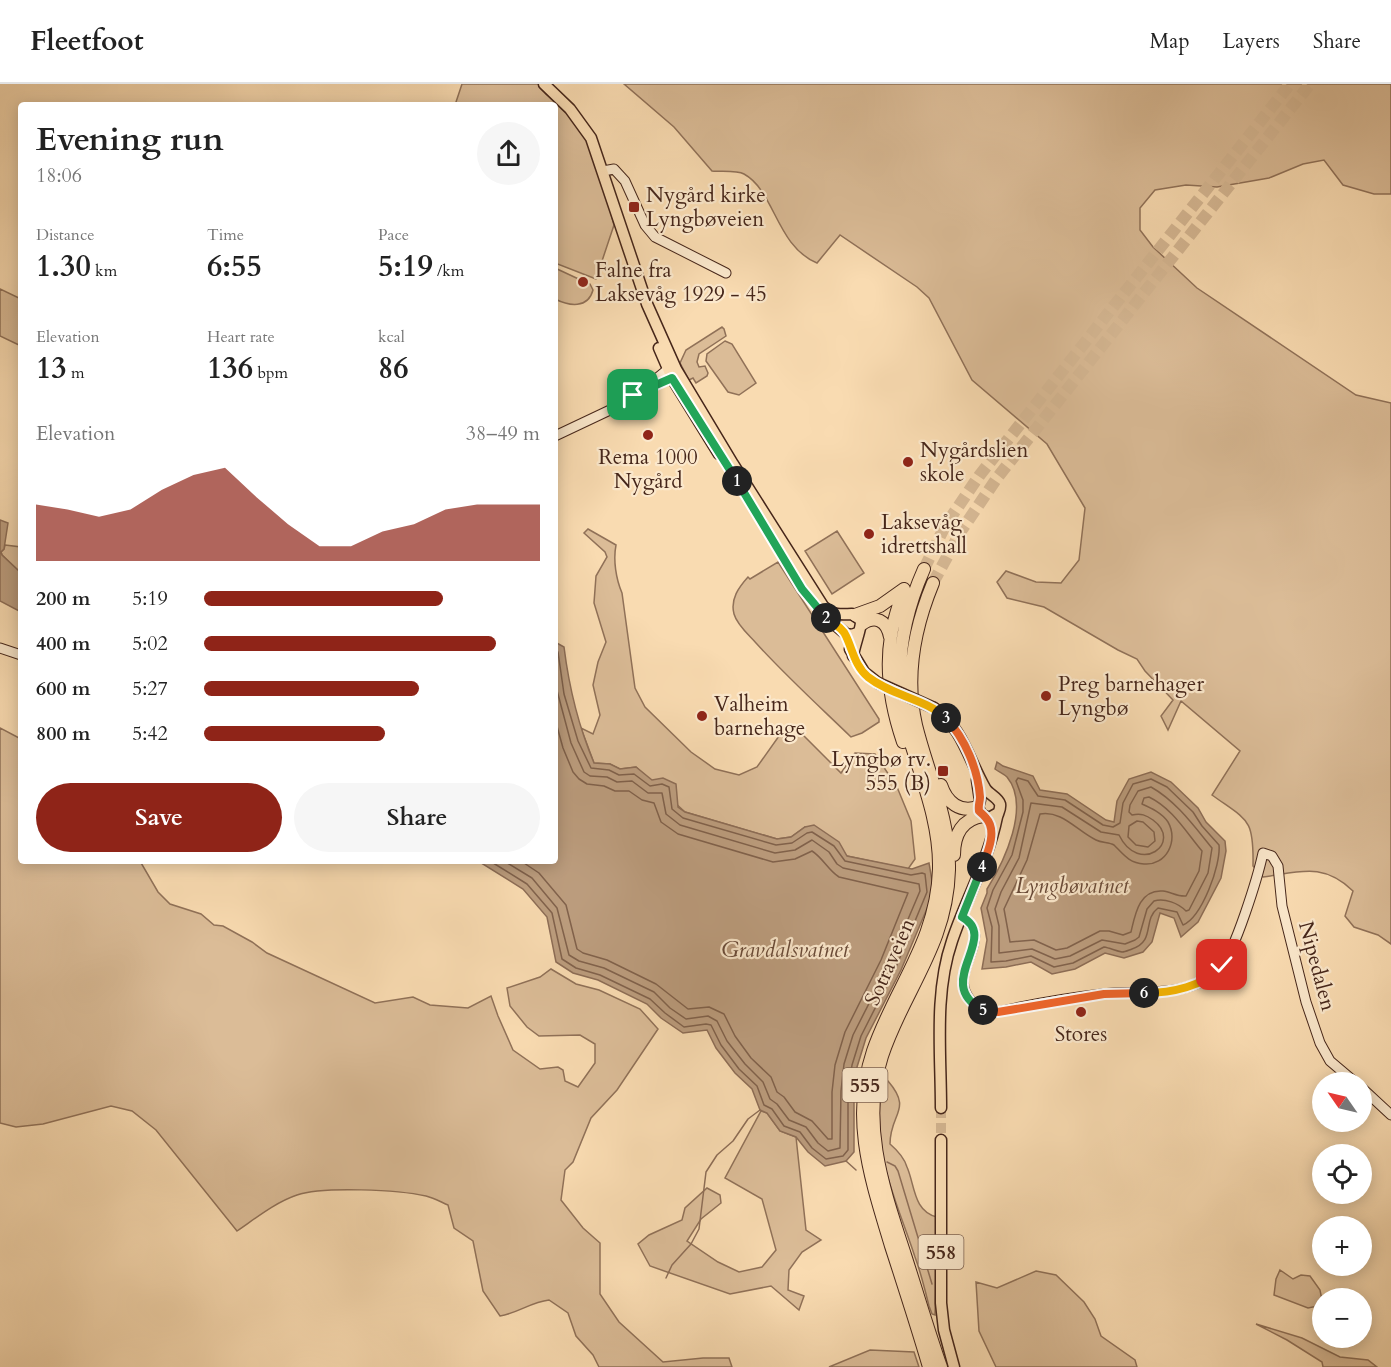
<!DOCTYPE html>
<html lang="en">
<head>
<meta charset="utf-8">
<style>
  body { margin:0; font-family:Cardo,serif; background:#f6f6f6; color:#222; height:100vh; display:flex; flex-direction:column; font-size:22px; white-space:nowrap }
  * { box-sizing:border-box; margin:0 }
  p { font-size:20px; color:#767676 }
  .icon { flex:none; width:33px; height:33px; fill:none; stroke:currentColor; stroke-width:2; stroke-linecap:round; stroke-linejoin:round }
  .map { position:relative; flex:1; overflow:hidden }
  .panel { position:absolute; left:18px; top:18px; width:540px; height:762px; display:flex; flex-direction:column; background:#fff; border-radius:6px; box-shadow:0 3px 15px #0003 }
  .panel>* { flex:none }
  .needle { width:39px; rotate:304deg }
  .tools { position:absolute; left:1312px; top:988px; display:grid; gap:12px }
  .tools a { display:grid; place-items:center; width:60px; height:60px; border-radius:50%; background:#fff; box-shadow:0 3px 15px #0003; font-size:30px }
  .pin { position:absolute; display:grid; place-items:center; width:51px; height:51px; color:#fff; margin:-26px; border-radius:12px; box-shadow:0 3px 9px #0006 }
  .km { position:absolute; width:30px; height:30px; margin:-15px; border-radius:50%; background:#222; color:#fff; font-size:16px; line-height:30px; text-align:center }
  .round { display:grid; place-items:center; flex:none; width:63px; height:63px; border-radius:32px; background:#f6f6f6 }
  .headline { display:flex; align-items:center; justify-content:space-between; height:102px; padding:0 18px }
  h1 { font-size:33px; font-weight:600; line-height:45px }
  .metrics { display:grid; grid-template-columns:repeat(3,1fr); gap:9px; height:102px; padding:6px 18px }
  .metrics div { display:grid; align-content:center }
  .metrics b { font-size:30px; font-weight:600 }
  .metrics small { font-size:16px; font-weight:400 }
  .metrics p { font-size:16px }
  .chart { height:168px; padding:12px 18px }
  .chart p { display:flex; justify-content:space-between }
  .chart svg { width:100%; height:108px; margin-top:6px; fill:#8f2418; opacity:.7 }
  .primary-button { display:flex; gap:12px; margin-top:auto; padding:12px 18px }
  .primary-button a { flex:1; height:69px; border-radius:36px; background:#8f2418; color:#fff; font-size:24px; font-weight:600; line-height:69px; text-align:center }
  .primary-button a+a { background:#f6f6f6; color:#222 }
  ul { padding:0 18px; list-style:none; font-size:20px }
  li { display:grid; grid-template-columns:96px 72px 1fr; align-items:center; height:45px }
  li i { height:15px; border-radius:8px; background:#8f2418 }
  header { display:flex; align-items:center; gap:36px; box-sizing:border-box; height:84px; padding:0 30px; background:#fff; border-bottom:2px solid #e0e0e0 }
  header strong { font-size:28px }
  nav { display:flex; gap:33px; margin-inline-start:auto; font-size:21px }
  .map>svg:first-child { display:block }
</style>
</head>
<body>
<header>
<strong>Fleetfoot</strong>
<nav><a>Map</a><a>Layers</a><a>Share</a></nav>
</header>
<div class="map">
<svg width="1391" height="1283" viewBox="0 0 1391 1283">
  <rect width="100%" height="100%" fill="#f9dbb1"/>
  <filter id="stains"><feTurbulence type="fractalNoise" baseFrequency=".00333" numOctaves="4"/><feColorMatrix values="0 0 0 0 .2 0 0 0 0 .09 0 0 0 0 .02 0 0 0 .5 -.17"/></filter>
  <radialGradient id="worn" r=".72"><stop offset=".6" stop-color="#630" stop-opacity="0"/><stop offset="1" stop-color="#630" stop-opacity=".3"/></radialGradient>
  <path fill="#dbbc97" stroke="#907158" stroke-width="1.5" d="M462,0H539L546,10L568,28L592,58L614,141L596,195L555,179V21H455Z
    M624,0H1391V110H1374L1343,101L1324,76L1303,80L1269,94L1217,103L1186,101L1155,106L1140,124V146L1153,163L1197,204L1356,311L1391,319V860L1378,851L1354,843L1345,832L1353,807C1323,778 1300,788 1263,793L1253,782C1254,734 1248,737 1212,711L1240,667L1181,617L1168,646L1161,632L1173,616L1145,587L1137,575L1118,566L1044,523L1007,514L997,498L1006,487L1036,498L1061,499L1079,476L1085,424L1047,360L972,296L929,214L917,203L840,151L817,179C776,162 775,107 744,90C737,86 721,88 712,87L674,43Z
    M555,184L585,198L590,200L593,206C588,225 569,222 555,215Z
    M0,205L21,215V262L0,252Z
    M722,243L724,245L726,252L699,270L697,278L699,283L705,282L708,289L707,292L696,299L693,294L689,296L680,279L686,266Z
    M725,257L732,260L756,299L739,311L728,308L706,277L707,270Z
    M588,445L616,461C613,476 616,495 622,509L635,604L645,623L691,668L715,685L739,691L757,683L779,652L802,650L841,689L855,669L875,670L897,703L911,737L915,775L908,785L847,772L805,743L791,753L777,755L685,728L636,683L620,685L610,680L594,679L581,644L593,650L600,631L593,601L598,578L606,558L594,519L596,492L607,473L605,468L584,449Z
    M837,447L864,489L832,510L805,467Z
    M5,461L21,463V489L2,471L1,468L4,465Z
    M778,478L879,635V638L862,649L851,653C819,622 786,592 756,559C749,551 737,541 734,530C730,515 739,503 748,493L750,495Z
    M0,644L21,655V777H140L158,808L170,820L201,830L214,841L223,842L252,858L267,869L375,919L413,913L430,921L468,924L491,912L498,932L513,966L540,985L558,983L563,986L565,997L578,1003L595,979V960L580,951L539,952L527,943L510,922L507,904L540,893L551,885L576,900L599,906L640,925L658,945L617,1006L591,1034L573,1078L565,1086L561,1116L583,1144L600,1159V1210L619,1238L663,1278L703,1274H729L732,1283H599L593,1271L576,1252L568,1229L549,1216C531,1218 518,1229 500,1232L483,1207L473,1157L454,1144L448,1121C441,1118 434,1114 426,1112C399,1106 323,1102 297,1111C276,1118 256,1134 237,1147L156,1046L132,1027L111,1022L43,1040L16,1043L0,1039Z
    M884,997H888C913,1026 890,1029 890,1060C897,1066 904,1073 907,1083C915,1101 913,1127 937,1133L935,1231L932,1230L929,1222C925,1206 921,1189 915,1173C897,1117 866,1058 884,997Z
    M761,1027L767,1029L780,1047L796,1053L806,1146L821,1156L802,1168L789,1186L788,1206L804,1212L799,1226L771,1202L730,1210L650,1182L638,1160L649,1151L682,1136L685,1124L707,1104L720,1111L721,1119L701,1135L687,1157L718,1178L739,1188L762,1183L776,1166L762,1115L725,1094Z
    M1280,1186L1293,1195L1301,1191L1310,1192L1320,1206L1323,1221L1308,1224L1274,1211L1276,1195Z
    M1036,1187L1056,1191L1084,1218L1095,1235L1101,1252L1135,1276L1137,1283H996L979,1247L976,1198L997,1204Z
    M1256,1240L1302,1254L1340,1273L1368,1276L1377,1283H1323L1322,1278L1287,1256Z
    M870,1266L914,1268L919,1283H829Z"/>
  <path fill="#bc9d7e" stroke="#8d6d56" stroke-width="1.5" d="M0,436L8,439L4,465L1,468L2,471L21,489V528L0,517Z
    M555,558L564,563C569,603 578,641 594,679L610,680L620,685L636,683L652,696L663,694L676,700L678,723L685,728L777,755L791,753L805,743L814,741L839,758L847,772L912,785L929,779L934,808L901,886L866,954L857,983L854,1009V1068L846,1077L825,1082L808,1068L796,1053L780,1047L767,1029L760,1026L752,1005L735,989L716,964L707,946L683,949L661,934L647,920L598,896L573,889L556,878L547,833L523,805L478,777H555Z
    M997,678L1003,682L1033,692L1040,706L1067,710L1106,736L1114,738L1117,717L1129,695L1151,688L1171,698L1198,724L1206,738L1225,757L1226,767L1221,794L1198,838L1181,853L1174,834L1160,829L1152,858L1143,868L1124,874L1105,869L1075,885L1052,890L1031,878L1006,883L982,885L987,856L981,824L987,809V805C1004,778 1031,722 1007,693C1004,690 999,688 995,685Z"/>
  <g fill="none" stroke-linecap="round" stroke-linejoin="round">
    <path stroke="#81624c" stroke-width="1.5" d="M1018,694L1028,697L1038,712L1065,716L1103,741L1113,743L1120,739L1123,719L1133,700L1151,695L1167,703L1193,728L1202,742L1219,761C1221,781 1202,833 1183,841L1177,828L1158,824C1142,836 1156,857 1132,865C1129,866 1125,868 1122,868C1116,867 1110,864 1104,863L1073,879L1054,883L1031,872L1006,877L991,878L992,843L987,824L993,806L1012,771L1023,728V716L1016,697Z
      M1151,703C1176,717 1194,742 1212,764L1208,789L1189,826L1186,827C1178,819 1165,814 1154,817L1147,825L1139,853L1135,856L1125,860L1102,856L1070,872L1055,875L1032,865L999,869V842L995,825L1001,808L1019,774L1031,719L1062,723L1101,748L1119,751C1139,792 1184,759 1153,736C1146,731 1141,729 1132,731L1129,728L1130,721L1138,707Z
      M1149,713C1172,724 1186,748 1202,767L1199,787L1186,812C1178,813 1171,808 1163,807C1139,805 1135,831 1131,848L1123,851L1109,847H1100L1067,864L1056,866L1034,856L1010,858L1004,825L1027,776L1040,730C1062,726 1077,747 1096,756C1102,759 1109,758 1114,761C1123,770 1129,779 1144,780C1166,782 1179,757 1168,738C1162,729 1151,724 1142,720L1144,714Z
      M1137,737L1143,738L1154,748L1155,757L1148,763L1136,761L1128,753L1129,742Z
      M490,777L527,800L552,829L562,875L576,884L600,891L650,915L665,929L684,943L706,940L711,941L721,961L739,985L757,1002L764,1021L772,1025L784,1042L800,1048L812,1064L826,1075L843,1072L848,1066V1009L852,981L861,952L896,883L927,808L925,790L922,789L911,791L845,777L834,762L812,748L807,749L792,759L776,761L683,734L672,725L669,703L662,700L650,702L634,690L619,691L609,686L591,684L578,657L564,610L558,568L555,565
      M504,777L532,794L557,824L569,871L579,877L604,884L654,908L670,924L686,935L708,932L717,937L727,957L745,980L763,998L770,1015L777,1020L789,1036L806,1043L818,1059L828,1067L840,1064L841,1007L844,980L853,951L889,880L920,807L919,800L843,784L837,780L829,768L812,756L795,766L775,769L680,741L666,730L662,709H648L632,697L617,698L607,693L590,692L584,688L571,659L555,599
      M521,777L539,789L566,821L577,865L583,869L607,876L656,900L688,925L709,923L724,930L735,952L751,974L771,993L777,1008L784,1013L795,1028L812,1037L828,1055H832V1008L835,981L845,948L881,876L908,809L839,793C828,786 823,774 812,767L795,775L773,778L678,750L661,738L654,719L642,716L629,707H615L604,702L587,700L579,695L573,688L563,664L555,635"/>
    <path stroke="#8d6d56" stroke-width="1.5" d="M846,1077L856,1086
      M887,1078L895,1082L898,1087L932,1200
      M666,1194L672,1181L691,1160L699,1145L706,1088L717,1071L733,1057L748,1035L760,1026"/>
    <path stroke="#d5b793" stroke-width="10" stroke-dasharray="10 5" stroke-linecap="butt" d="M941,1024V1056"/>
    <path stroke="#d5b793" stroke-width="12" stroke-dasharray="12 6" stroke-linecap="butt" d="M924,485L945,442L979,392L1290,0
      M933,499L961,447L997,394L1310,0"/>
    <g stroke="#46261a" stroke-width="11">
      <path id="secondary" d="M603,87L614,85L625,97L645,141L655,153L726,189
        M555,352L610,326L641,307L667,286L676,285L672,294L641,307
        M0,564L21,571
        M961,833C999,853 943,888 972,918C979,926 987,928 998,928C1032,920 1067,914 1102,910C1138,906 1192,915 1220,884C1235,868 1258,792 1263,769L1272,772L1278,782L1282,822L1306,918L1320,959L1330,977L1356,999
        M1362,1004L1391,1031"/>
    </g>
    <g stroke="#46261a" stroke-width="13">
      <path id="primary" d="M544,0L570,25L591,54L647,220L676,285L733,380L823,522C833,531 839,531 852,530L861,536C862,543 854,562 853,572
        M659,264L672,294L719,370
        M819,527L846,550L852,551L857,549
        M850,565L864,588L878,599
        M934,624C962,643 969,676 985,704C988,710 998,713 1000,720C1001,725 998,729 997,733C988,777 966,815 952,857C934,909 941,969 941,1024
        M977,696L980,716L978,723L981,730L989,734L998,729
        M941,1056V1219L944,1246L954,1283"/>
    </g>
    <g stroke="#46261a" stroke-width="14">
      <path id="highway" d="M924,485C900,539 892,595 909,653C922,696 940,739 939,785C937,857 895,903 873,967C850,1036 871,1095 891,1162C904,1202 917,1242 929,1283
        M933,499C914,545 905,593 916,641C928,690 950,734 949,786C947,861 904,906 882,972C860,1040 884,1106 905,1171C917,1208 928,1246 941,1283
        M903,507C899,521 893,537 891,552C885,588 891,623 903,658
        M855,531L880,522L904,505
        M862,540C875,531 887,536 890,553
        M941,701C947,719 960,729 978,723
        M954,771C954,750 962,735 983,732"/>
    </g>
    <use href="#secondary" stroke="#fbe8cc" stroke-width="9"/>
    <use href="#primary" stroke="#f9dbb1" stroke-width="10"/>
    <use href="#highway" stroke="#f9dbb1" stroke-width="12"/>
    <g stroke="#46261a" stroke-width="13" stroke-linecap="butt">
      <path id="primary-bridge" d="M878,599L934,624"/>
    </g>
    <use href="#primary-bridge" stroke="#f9dbb1" stroke-width="10"/>
  </g>
  <g fill="none" stroke-linecap="round" stroke-linejoin="round">
    <g stroke="#fff" stroke-width="12">
      <path id="split-1" d="M633,311L672,294L737,397"/>
    </g>
    <g stroke="#fff" stroke-width="12">
      <path id="split-2" d="M737,397L802,505L826,534"/>
    </g>
    <g stroke="#fff" stroke-width="12">
      <path id="split-3" d="M826,534C833,539 843,544 846,552C853,567 855,582 868,593C892,612 924,614 946,634"/>
    </g>
    <g stroke="#fff" stroke-width="12">
      <path id="split-4" d="M946,634C965,655 978,685 980,713C980,718 978,721 979,727C981,729 984,731 986,734C998,747 987,770 982,783"/>
    </g>
    <g stroke="#fff" stroke-width="12">
      <path id="split-5" d="M982,783L962,833C1001,854 931,899 983,926"/>
    </g>
    <g stroke="#fff" stroke-width="12">
      <path id="split-6" d="M983,926L998,928L1104,910L1144,909"/>
    </g>
    <g stroke="#fff" stroke-width="12">
      <path id="split-7" d="M1144,909C1171,909 1204,903 1222,881"/>
    </g>
    <use href="#split-1" stroke="#22a559" stroke-width="8"/>
    <use href="#split-2" stroke="#22a559" stroke-width="8"/>
    <use href="#split-3" stroke="#f5b400" stroke-width="8"/>
    <use href="#split-4" stroke="#f0652b" stroke-width="8"/>
    <use href="#split-5" stroke="#22a559" stroke-width="8"/>
    <use href="#split-6" stroke="#f0652b" stroke-width="8"/>
    <use href="#split-7" stroke="#f5b400" stroke-width="8"/>
  </g>
  <g fill="#8f2418" stroke="#fbe8cc" stroke-width="2">
    <rect x="628" y="117" width="12" height="12" rx="3"/>
    <circle cx="583" cy="198" r="6"/>
    <circle cx="648" cy="351" r="6"/>
    <circle cx="908" cy="378" r="6"/>
    <circle cx="869" cy="450" r="6"/>
    <circle cx="1046" cy="612" r="6"/>
    <circle cx="702" cy="632" r="6"/>
    <rect x="937" y="681" width="12" height="12" rx="3"/>
    <circle cx="1081" cy="928" r="6"/>
  </g>
  <g text-anchor="middle" dominant-baseline="central" stroke-width="4.5" stroke-linejoin="round" paint-order="stroke">
    <g fill="#fbe8cc" stroke="#7c604f" stroke-width="1.5">
      <rect x="842.5" y="984" width="45" height="34" rx="4.5"/>
      <rect x="918.5" y="1151" width="45" height="34" rx="4.5"/>
    </g>
    <g font-size="20" font-weight="bold" fill="#46261a">
      <text x="865" y="1001">555</text>
      <text x="941" y="1168">558</text>
    </g>
    <g font-size="21" fill="#46261a" stroke="#fbe8cc" text-anchor="start">
      <text x="646" y="111">Nygård kirke<tspan x="646" dy="24">Lyngbøveien</tspan></text>
      <text x="595" y="186">Falne fra<tspan x="595" dy="24">Laksevåg 1929 - 45</tspan></text>
      <text x="920" y="366">Nygårdslien<tspan x="920" dy="24">skole</tspan></text>
      <text x="648" y="373" text-anchor="middle">Rema 1000<tspan x="648" dy="24">Nygård</tspan></text>
      <text x="881" y="438">Laksevåg<tspan x="881" dy="24">idrettshall</tspan></text>
      <text x="1058" y="600">Preg barnehager<tspan x="1058" dy="24">Lyngbø</tspan></text>
      <text x="714" y="620">Valheim<tspan x="714" dy="24">barnehage</tspan></text>
      <text x="931" y="675" text-anchor="end">Lyngbø rv.<tspan x="931" dy="24">555 (B)</tspan></text>
      <text x="1081" y="950" text-anchor="middle">Stores</text>
    </g>
    <g font-size="21" fill="#46261a" stroke="#fbe8cc">
      <text transform="translate(890 878) rotate(-66)">Sotraveien</text>
      <text transform="translate(1317 882) rotate(75)">Nipedalen</text>
    </g>
    <g font-size="22" font-style="italic" fill="#694a38" stroke="#fbe8cc">
      <text x="1072" y="802">Lyngbøvatnet</text>
      <text x="785" y="866">Gravdalsvatnet</text>
    </g>
  </g>
  <rect width="100%" height="100%" filter="url(#stains)"/>
  <rect width="100%" height="100%" fill="url(#worn)"/>
</svg>
<div class="tools">
<a><svg class="needle" viewBox="-14 -14 28 28"><path d="M0-13l5 13h-10z" fill="#e53935"/><path d="M0 13l5-13h-10z" fill="#767676"/></svg></a>
<a><svg class="icon" aria-label="locate" viewBox="0 0 24 24"><circle cx="12" cy="12" r="6"/><path d="M12 2v4M12 18v4M2 12h4M18 12h4"/></svg></a>
<a>+</a>
<a>−</a>
</div>
<div class="pin" style="left:633px;top:311px;background:#1e9e55"><svg class="icon" aria-label="arrive" viewBox="0 0 24 24"><path d="M6 21V4h12l-3 4 3 4H6"/></svg></div>
<div class="pin" style="left:1222px;top:881px;background:#d93025"><svg class="icon" aria-label="check" viewBox="0 0 24 24"><path d="M5 12l5 5 9-10"/></svg></div>
<b class="km" style="left:737px;top:397px">1</b>
<b class="km" style="left:826px;top:534px">2</b>
<b class="km" style="left:946px;top:634px">3</b>
<b class="km" style="left:982px;top:783px">4</b>
<b class="km" style="left:983px;top:926px">5</b>
<b class="km" style="left:1144px;top:909px">6</b>
<section class="panel">
<div class="headline"><div><h1>Evening run</h1><p>18:06</p></div><a class="round"><svg class="icon" aria-label="share" viewBox="0 0 24 24"><path d="M12 15V3M7 8l5-5 5 5M5 13v7h14v-7"/></svg></a></div>
<div class="metrics">
<div><p>Distance</p><b>1.30<small> km</small></b></div>
<div><p>Time</p><b>6:55</b></div>
<div><p>Pace</p><b>5:19<small> /km</small></b></div>
</div>
<div class="metrics">
<div><p>Elevation</p><b>13<small> m</small></b></div>
<div><p>Heart rate</p><b>136<small> bpm</small></b></div>
<div><p>kcal</p><b>86</b></div>
</div>
<div class="chart"><p><span>Elevation</span>38–49 m</p>
<svg viewBox="0 0 160 44" preserveAspectRatio="none"><path d="M0 44V21L10 23L20 26L30 23L40 15L50 9L60 6L70 18L80 29L90 38L100 38L110 32L120 29L130 23L140 21L150 21L160 21V44z"/></svg>
</div>
<ul>
<li><b>200 m</b>5:19<i style="width:71%"></i></li>
<li><b>400 m</b>5:02<i style="width:87%"></i></li>
<li><b>600 m</b>5:27<i style="width:64%"></i></li>
<li><b>800 m</b>5:42<i style="width:54%"></i></li>
</ul>
<div class="primary-button"><a>Save</a><a>Share</a></div>
</section>
</div>
</body>
</html>
